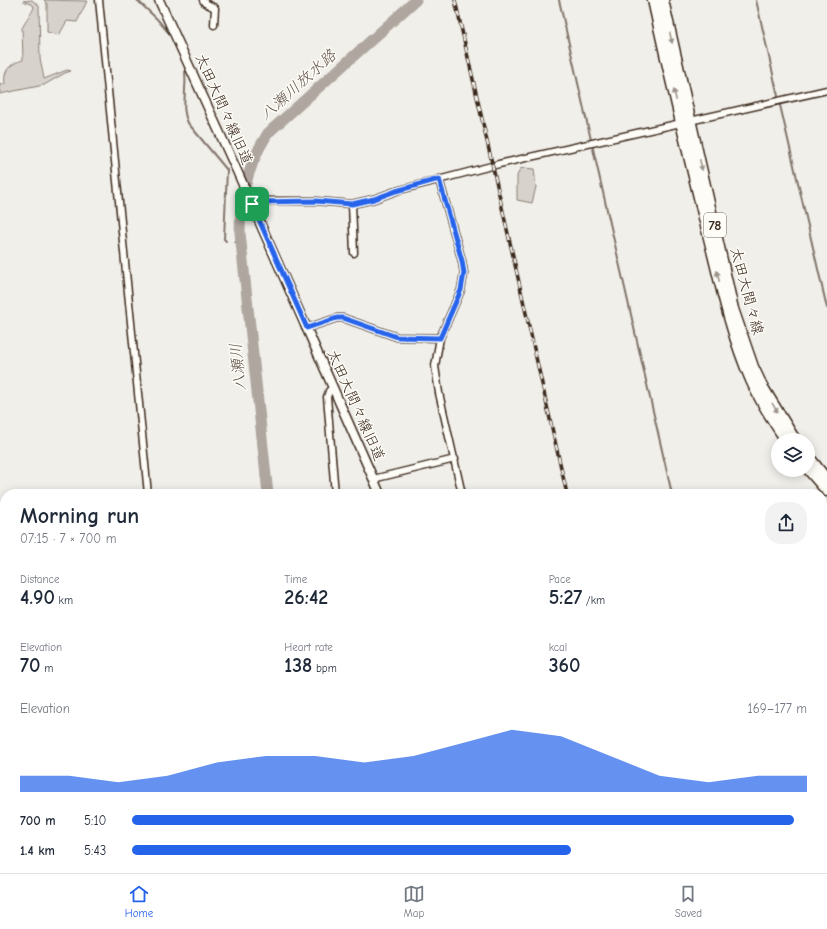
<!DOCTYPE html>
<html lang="en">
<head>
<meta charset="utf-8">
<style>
  body { margin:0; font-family:"Comic Neue","Klee One",sans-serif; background:#f2f2f3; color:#1f2937; height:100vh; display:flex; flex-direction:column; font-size:15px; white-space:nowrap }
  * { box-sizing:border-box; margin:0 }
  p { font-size:13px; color:#747a83 }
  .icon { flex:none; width:22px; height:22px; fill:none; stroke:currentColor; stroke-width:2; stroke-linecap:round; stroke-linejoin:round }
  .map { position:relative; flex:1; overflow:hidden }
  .details { position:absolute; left:0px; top:489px; width:827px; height:384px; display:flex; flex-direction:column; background:#fff; border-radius:16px 16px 0 0; box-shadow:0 2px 10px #0003 }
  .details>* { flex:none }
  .fabs { position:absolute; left:771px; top:433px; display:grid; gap:8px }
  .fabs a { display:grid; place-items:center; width:44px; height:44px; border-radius:50%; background:#fff; box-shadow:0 2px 10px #0003; font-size:20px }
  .pin { position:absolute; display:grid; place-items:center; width:34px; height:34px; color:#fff; margin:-17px; border-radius:8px; box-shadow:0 2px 6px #0006 }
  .round { display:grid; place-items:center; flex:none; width:42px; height:42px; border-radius:16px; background:#f2f2f3 }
  .summary { display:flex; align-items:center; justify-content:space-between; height:68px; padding:0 20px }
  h1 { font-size:22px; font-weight:800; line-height:30px }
  .metrics { display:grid; grid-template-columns:repeat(3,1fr); gap:6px; height:68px; padding:4px 20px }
  .metrics div { display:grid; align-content:center }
  .metrics b { font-size:20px; font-weight:800 }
  .metrics small { font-size:11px; font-weight:400 }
  .metrics p { font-size:11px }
  .chart { height:112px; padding:8px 20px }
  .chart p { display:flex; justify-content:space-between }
  .chart svg { width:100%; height:72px; margin-top:4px; fill:#2563eb; opacity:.7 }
  ul { padding:0 20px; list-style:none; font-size:13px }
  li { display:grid; grid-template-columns:64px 48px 1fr; align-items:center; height:30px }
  li i { height:10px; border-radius:5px; background:#2563eb }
  .dock { display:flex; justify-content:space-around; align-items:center; height:56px; border-top:1px solid #e0e1e3; background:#fff; font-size:11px; color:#747a83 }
  .dock a { display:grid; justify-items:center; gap:2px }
  .dock .active { color:#2563eb }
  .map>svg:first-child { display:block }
</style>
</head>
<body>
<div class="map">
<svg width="827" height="873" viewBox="0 0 827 873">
  <rect width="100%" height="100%" fill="#f1efea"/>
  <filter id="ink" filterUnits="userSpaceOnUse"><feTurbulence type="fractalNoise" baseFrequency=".025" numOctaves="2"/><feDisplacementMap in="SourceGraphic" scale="8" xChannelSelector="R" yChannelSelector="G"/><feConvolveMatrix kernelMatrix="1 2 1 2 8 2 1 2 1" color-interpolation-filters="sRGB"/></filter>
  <g filter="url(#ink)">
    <path fill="#d7d2cc" stroke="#897e75" d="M32,0L39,6L40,58L44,79L67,70L71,71L65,73L44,85L0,94V84H5C3,70 10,64 23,60L22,28L34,8L33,5L23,1Z
      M44,0L87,1L77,22L67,21L59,35L47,32V4Z
      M524,168L534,169L536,187L532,203L517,200V176L520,169Z"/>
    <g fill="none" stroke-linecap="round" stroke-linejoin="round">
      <path stroke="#80746b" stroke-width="2" d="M137,0L157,19L168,32
        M559,0L672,494
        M756,0L778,96
        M185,68C185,75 186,81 185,88C185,102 182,110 188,123L227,170L224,239L226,241
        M780,105L827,308
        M235,242H241"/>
      <path stroke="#aea69f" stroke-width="11" d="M268,494L240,233C240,196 248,164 268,133L416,0
        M377,868L379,873"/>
      <g stroke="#3b2a1e" stroke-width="9">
        <path id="minor" d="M99,0L148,494
          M203,0L205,3L215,8L214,25
          M439,179L462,261L464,273L461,290L440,338L435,366L439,393L462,494
          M252,204L258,201H316L352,204L374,199L396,191L499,164L827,90
          M352,204L354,253
          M307,328L337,318H343L397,337L440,338
          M333,388L329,391L327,397L335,494
          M373,479L455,459
          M0,631L5,634
          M822,780L827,782
          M822,830L827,832
          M0,838L5,842
          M381,868L382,873
          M737,868L738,873
          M17,873L22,868
          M105,873L110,868
          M409,873L423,868
          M460,873V868
          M491,873V868
          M678,873L683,868"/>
      </g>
      <g stroke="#3b2a1e" stroke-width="11">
        <path id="tertiary" d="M159,0L237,171L380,494
          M822,686L827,684
          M0,763L5,755
          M560,868L563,873
          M300,873L302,868"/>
      </g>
      <g stroke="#3b2a1e" stroke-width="13">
        <path id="primary" d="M653,0C670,77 688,153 707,230C720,281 730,332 751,380C760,401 773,421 786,440
          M663,0L733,309L753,367L762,386L795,440
          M808,456L827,480
          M808,469L827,491"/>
      </g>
      <use href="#minor" stroke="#fdfcf7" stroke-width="6"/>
      <use href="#tertiary" stroke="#fdfcf7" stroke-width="8"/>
      <use href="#primary" stroke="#fdfcf7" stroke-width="10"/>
      <g stroke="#3b2a1e" stroke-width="3.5">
        <path id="rail" d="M455,0L567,494
          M654,868L656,873"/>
      </g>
      <use href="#rail" stroke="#fdfcf7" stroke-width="2" stroke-dasharray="6" stroke-linecap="butt"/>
    </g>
    <defs><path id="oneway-solid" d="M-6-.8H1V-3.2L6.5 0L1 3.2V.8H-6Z"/></defs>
    <g fill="#9c938a">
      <use href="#oneway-solid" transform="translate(671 38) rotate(77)"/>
      <use href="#oneway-solid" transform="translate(675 95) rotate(-103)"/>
      <use href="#oneway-solid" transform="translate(701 165) rotate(77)"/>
      <use href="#oneway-solid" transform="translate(718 276) rotate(-103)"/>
      <use href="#oneway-solid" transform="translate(775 408) rotate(59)"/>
    </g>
  </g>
  <g fill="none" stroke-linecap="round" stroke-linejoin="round" filter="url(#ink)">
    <g stroke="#fff" stroke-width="8">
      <path id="route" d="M439,179L462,261L464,273L461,290L440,338L397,337L343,318H337L307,328L252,204L258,202L316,201L352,204L374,199L396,191Z"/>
    </g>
    <use href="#route" stroke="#2563eb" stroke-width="5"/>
  </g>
  <g text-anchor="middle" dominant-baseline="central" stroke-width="3" stroke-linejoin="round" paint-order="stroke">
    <rect fill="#fdfcf7" stroke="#75695f" stroke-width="1" x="704" y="213" width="22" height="24" rx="3"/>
    <g font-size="14" font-weight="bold" fill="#3b2a1e">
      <text x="715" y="225">78</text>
    </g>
    <g font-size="15" fill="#3b2a1e" stroke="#fdfcf7">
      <text transform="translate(224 109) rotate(66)">太田大間々線旧道</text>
      <text transform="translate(747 291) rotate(75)">太田大間々線</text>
      <text transform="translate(356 405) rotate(66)">太田大間々線旧道</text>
    </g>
    <g font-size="16" font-style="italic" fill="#63554b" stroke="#fdfcf7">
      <text transform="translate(298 85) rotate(-42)">八瀬川放水路</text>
      <text transform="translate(238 367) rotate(-96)">八瀬川</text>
    </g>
  </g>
</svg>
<div class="fabs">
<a><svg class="icon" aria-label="layers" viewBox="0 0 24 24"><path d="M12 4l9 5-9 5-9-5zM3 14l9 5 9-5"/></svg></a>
</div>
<div class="pin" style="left:252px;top:204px;background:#1e9e55"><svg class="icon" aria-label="arrive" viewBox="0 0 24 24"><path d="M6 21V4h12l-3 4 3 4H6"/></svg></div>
<section class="details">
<div class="summary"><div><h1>Morning run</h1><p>07:15 · 7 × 700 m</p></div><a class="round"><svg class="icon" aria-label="share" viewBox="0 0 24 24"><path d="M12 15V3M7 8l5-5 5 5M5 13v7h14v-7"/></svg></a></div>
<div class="metrics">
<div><p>Distance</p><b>4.90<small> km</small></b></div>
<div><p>Time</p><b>26:42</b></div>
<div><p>Pace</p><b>5:27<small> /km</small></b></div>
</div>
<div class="metrics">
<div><p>Elevation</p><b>70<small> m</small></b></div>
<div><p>Heart rate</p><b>138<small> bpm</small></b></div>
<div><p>kcal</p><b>360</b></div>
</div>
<div class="chart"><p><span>Elevation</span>169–177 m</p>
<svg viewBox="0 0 160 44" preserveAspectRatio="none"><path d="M0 44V34L10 34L20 38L30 34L40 26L50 22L60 22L70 26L80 22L90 14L100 6L110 10L120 22L130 34L140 38L150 34L160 34V44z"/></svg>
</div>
<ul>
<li><b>700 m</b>5:10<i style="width:98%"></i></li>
<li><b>1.4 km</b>5:43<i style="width:65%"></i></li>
</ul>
</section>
</div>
<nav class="dock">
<a class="active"><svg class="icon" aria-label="home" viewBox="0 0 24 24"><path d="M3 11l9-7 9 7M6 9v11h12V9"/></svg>Home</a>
<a><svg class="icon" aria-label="map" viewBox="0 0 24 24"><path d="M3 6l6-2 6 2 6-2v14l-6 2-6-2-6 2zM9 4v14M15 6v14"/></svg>Map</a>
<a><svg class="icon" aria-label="saved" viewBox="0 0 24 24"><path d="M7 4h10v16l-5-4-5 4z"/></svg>Saved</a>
</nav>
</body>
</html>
